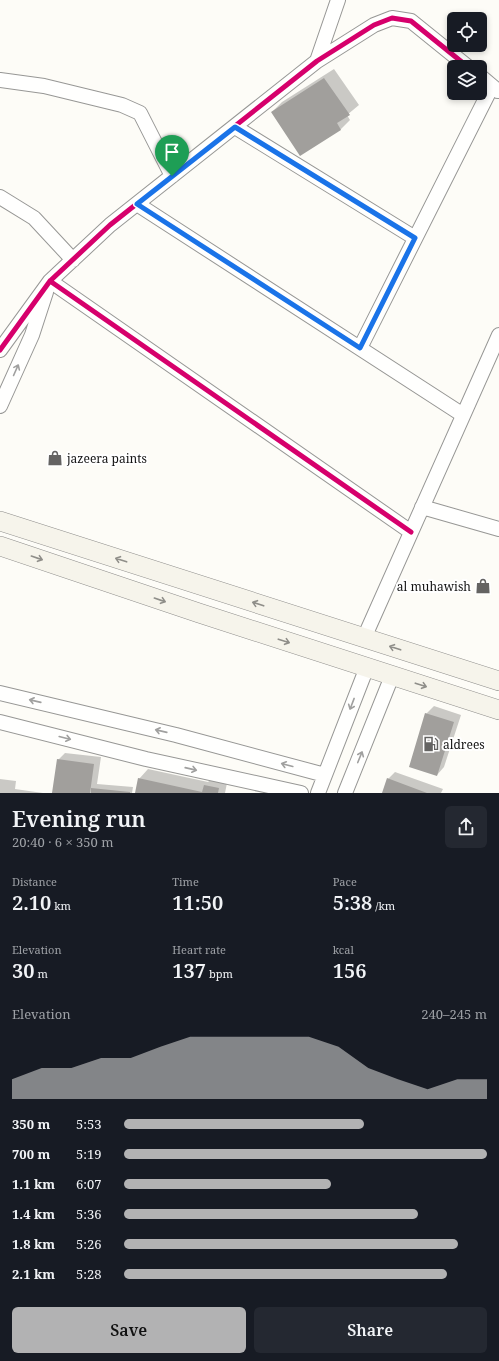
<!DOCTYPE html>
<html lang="en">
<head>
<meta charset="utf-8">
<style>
  body { margin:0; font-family:"Noto Serif",serif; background:#242831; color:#f1f3f6; height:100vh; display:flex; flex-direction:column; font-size:15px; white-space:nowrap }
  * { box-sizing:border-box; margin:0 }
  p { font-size:13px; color:#9ea1a6 }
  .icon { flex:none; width:22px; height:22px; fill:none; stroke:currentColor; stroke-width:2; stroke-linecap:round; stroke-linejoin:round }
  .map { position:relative; height:793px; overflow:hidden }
  .panel { display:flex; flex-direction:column; background:#171b24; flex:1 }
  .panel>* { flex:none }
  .tools { position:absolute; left:447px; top:12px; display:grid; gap:8px }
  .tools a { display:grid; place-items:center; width:40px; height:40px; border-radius:6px; background:#171b24; box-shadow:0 2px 6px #0003; font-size:20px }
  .pin { position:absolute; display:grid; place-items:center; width:34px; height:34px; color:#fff; margin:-41px -17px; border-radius:50% 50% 50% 0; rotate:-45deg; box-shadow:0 0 4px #0007 }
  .pin .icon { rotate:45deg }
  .round { display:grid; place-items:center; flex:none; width:42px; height:42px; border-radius:6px; background:#242831 }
  .summary { display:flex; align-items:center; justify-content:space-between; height:68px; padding:0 12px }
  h1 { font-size:22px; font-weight:600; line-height:30px }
  .metrics { display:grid; grid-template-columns:repeat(3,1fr); gap:6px; height:68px; padding:4px 12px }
  .metrics div { display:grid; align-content:center }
  .metrics b { font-size:20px; font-weight:600 }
  .metrics small { font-size:11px; font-weight:400 }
  .metrics p { font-size:11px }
  .chart { height:112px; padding:8px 12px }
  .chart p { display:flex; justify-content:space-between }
  .chart svg { width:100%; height:72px; margin-top:4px; fill:#b2b2b3; opacity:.7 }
  .button { display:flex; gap:8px; margin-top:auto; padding:8px 12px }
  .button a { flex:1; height:46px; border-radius:6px; background:#b2b2b3; color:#111; font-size:16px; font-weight:600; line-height:46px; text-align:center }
  .button a+a { background:#242831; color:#f1f3f6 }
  ul { padding:0 12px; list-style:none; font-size:13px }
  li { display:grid; grid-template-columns:64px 48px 1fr; align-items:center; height:30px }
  li i { height:10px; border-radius:5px; background:#b2b2b3 }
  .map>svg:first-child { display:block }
</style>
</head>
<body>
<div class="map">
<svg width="499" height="793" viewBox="0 0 499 793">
  <rect width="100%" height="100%" fill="#fdfcf7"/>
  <path fill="#0003" d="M334,69L359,105L347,115L350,120L340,130L272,112L282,102Z
    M434,706L461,715L444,767L437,775L426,714Z
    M65,753L101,757L97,784L133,787L132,793H53L58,760Z
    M148,769L208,782L214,776L228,778L225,793H136L139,779Z
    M395,772L443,789L441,793H383L388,779Z
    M0,779L16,781L15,789L43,793H0Z"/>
  <path fill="#a19f9c" d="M324,78L350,115L337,123L341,130L300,156L271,112Z
    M425,713L454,722L437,776L409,767Z
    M57,759L94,764L90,793H52Z
    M138,778L202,792L204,785L219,788L218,793H135Z
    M387,778L427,793H382Z
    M91,788L130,792V793H91Z"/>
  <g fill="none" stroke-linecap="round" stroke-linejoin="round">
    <g stroke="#979795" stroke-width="16">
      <path id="street" d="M317,61L338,0
        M480,76L498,91
        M0,80L44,86L122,105L140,113L172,176
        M235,127L415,238
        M0,197L34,218L73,260
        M137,204L463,415
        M50,281L411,532
        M360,348L492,86
        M0,350L50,281L110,225L317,61L374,25L392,18L411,21L468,67
        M0,406L32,335L46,292
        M422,507L499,529
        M364,638L499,335
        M0,693L176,735L325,775
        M0,722L146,759L301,793
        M318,793L367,667
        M345,793L392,676"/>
    </g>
    <g stroke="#8e8d8b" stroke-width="20">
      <path id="secondary" d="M0,521L499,681
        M0,546L199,613L499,710"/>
    </g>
    <use href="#street" stroke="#fffffe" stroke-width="14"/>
    <use href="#secondary" stroke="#f6f4eb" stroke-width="19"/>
    <g stroke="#fff" stroke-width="8">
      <path id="cycleway" d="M50,281L411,532
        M0,350L50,281L110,225L317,61L374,25L392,18L411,21L468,67"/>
    </g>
    <use href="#cycleway" stroke="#d6006c" stroke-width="5"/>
  </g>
  <defs><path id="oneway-shaft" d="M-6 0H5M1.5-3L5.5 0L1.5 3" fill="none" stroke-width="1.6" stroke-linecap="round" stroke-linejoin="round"/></defs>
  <g stroke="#a0a09f">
    <use href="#oneway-shaft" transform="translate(16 370) rotate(-66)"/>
    <use href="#oneway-shaft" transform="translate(35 701) rotate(-167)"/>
    <use href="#oneway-shaft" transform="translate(352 704) rotate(111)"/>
    <use href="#oneway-shaft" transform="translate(161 731) rotate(-167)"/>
    <use href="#oneway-shaft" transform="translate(65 738) rotate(14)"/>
    <use href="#oneway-shaft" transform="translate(360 757) rotate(-68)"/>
    <use href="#oneway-shaft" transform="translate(287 765) rotate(-165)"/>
    <use href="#oneway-shaft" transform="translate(191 769) rotate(13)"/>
  </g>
  <g stroke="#8f8e89">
    <use href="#oneway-shaft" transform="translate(37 558) rotate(19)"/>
    <use href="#oneway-shaft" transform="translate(121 560) rotate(-162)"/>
    <use href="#oneway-shaft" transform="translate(160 600) rotate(19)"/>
    <use href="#oneway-shaft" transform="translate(258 604) rotate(-162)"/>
    <use href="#oneway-shaft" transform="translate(284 641) rotate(18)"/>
    <use href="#oneway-shaft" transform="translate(395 648) rotate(-162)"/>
    <use href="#oneway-shaft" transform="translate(421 685) rotate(18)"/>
  </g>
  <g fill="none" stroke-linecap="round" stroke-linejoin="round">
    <g stroke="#fff" stroke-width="8">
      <path id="route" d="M235,127L415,238L360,348L137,204Z"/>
    </g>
    <use href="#route" stroke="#1a73e8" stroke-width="5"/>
  </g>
  <defs>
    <g id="shop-bare" transform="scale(1.2)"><path d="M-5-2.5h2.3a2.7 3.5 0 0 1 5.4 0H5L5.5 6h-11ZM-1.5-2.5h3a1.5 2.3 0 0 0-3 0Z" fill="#646362" stroke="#fff" stroke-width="2.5" paint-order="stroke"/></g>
    <g id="fuel-bare" transform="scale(1.2)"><path d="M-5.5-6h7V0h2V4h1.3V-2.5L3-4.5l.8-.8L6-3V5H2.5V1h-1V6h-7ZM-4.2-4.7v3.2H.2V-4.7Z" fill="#646362" stroke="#fff" stroke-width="2.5" paint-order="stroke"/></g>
  </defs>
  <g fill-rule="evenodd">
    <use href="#shop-bare" x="55" y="458"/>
    <use href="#shop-bare" x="483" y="586"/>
    <use href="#fuel-bare" x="431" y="744"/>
  </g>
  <g text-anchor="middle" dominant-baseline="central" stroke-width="4" stroke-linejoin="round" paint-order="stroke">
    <g font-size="12" fill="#111" stroke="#fff" text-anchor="start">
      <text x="67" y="458">jazeera paints</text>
      <text x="471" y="586" text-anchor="end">al muhawish</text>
      <text x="443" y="744">aldrees</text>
    </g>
  </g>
</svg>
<div class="tools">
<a><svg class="icon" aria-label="locate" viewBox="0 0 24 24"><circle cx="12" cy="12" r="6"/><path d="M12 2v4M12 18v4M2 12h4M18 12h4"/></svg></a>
<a><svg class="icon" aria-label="layers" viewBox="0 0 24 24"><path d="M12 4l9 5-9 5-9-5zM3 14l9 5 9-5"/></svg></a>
</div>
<div class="pin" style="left:172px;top:176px;background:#1e9e55"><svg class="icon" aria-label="arrive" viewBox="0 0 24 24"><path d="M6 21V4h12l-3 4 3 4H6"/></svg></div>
</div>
<section class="panel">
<div class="summary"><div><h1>Evening run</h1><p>20:40 · 6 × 350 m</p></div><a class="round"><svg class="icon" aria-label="share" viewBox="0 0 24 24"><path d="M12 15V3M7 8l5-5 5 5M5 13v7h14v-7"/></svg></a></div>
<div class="metrics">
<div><p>Distance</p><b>2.10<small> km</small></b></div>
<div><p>Time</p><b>11:50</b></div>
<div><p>Pace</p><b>5:38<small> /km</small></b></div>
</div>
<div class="metrics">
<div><p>Elevation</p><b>30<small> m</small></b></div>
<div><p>Heart rate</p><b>137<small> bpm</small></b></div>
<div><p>kcal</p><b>156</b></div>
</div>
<div class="chart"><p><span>Elevation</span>240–245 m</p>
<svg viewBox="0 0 160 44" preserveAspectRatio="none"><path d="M0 44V32L10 25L20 25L30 19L40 19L50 12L60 6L70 6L80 6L90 6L100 6L110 12L120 25L130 32L140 38L150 32L160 32V44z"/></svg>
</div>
<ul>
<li><b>350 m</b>5:53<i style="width:66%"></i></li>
<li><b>700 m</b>5:19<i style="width:100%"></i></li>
<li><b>1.1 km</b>6:07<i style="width:57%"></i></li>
<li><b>1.4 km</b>5:36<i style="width:81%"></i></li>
<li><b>1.8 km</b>5:26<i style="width:92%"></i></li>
<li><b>2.1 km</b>5:28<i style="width:89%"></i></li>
</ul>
<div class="button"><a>Save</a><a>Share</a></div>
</section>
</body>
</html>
